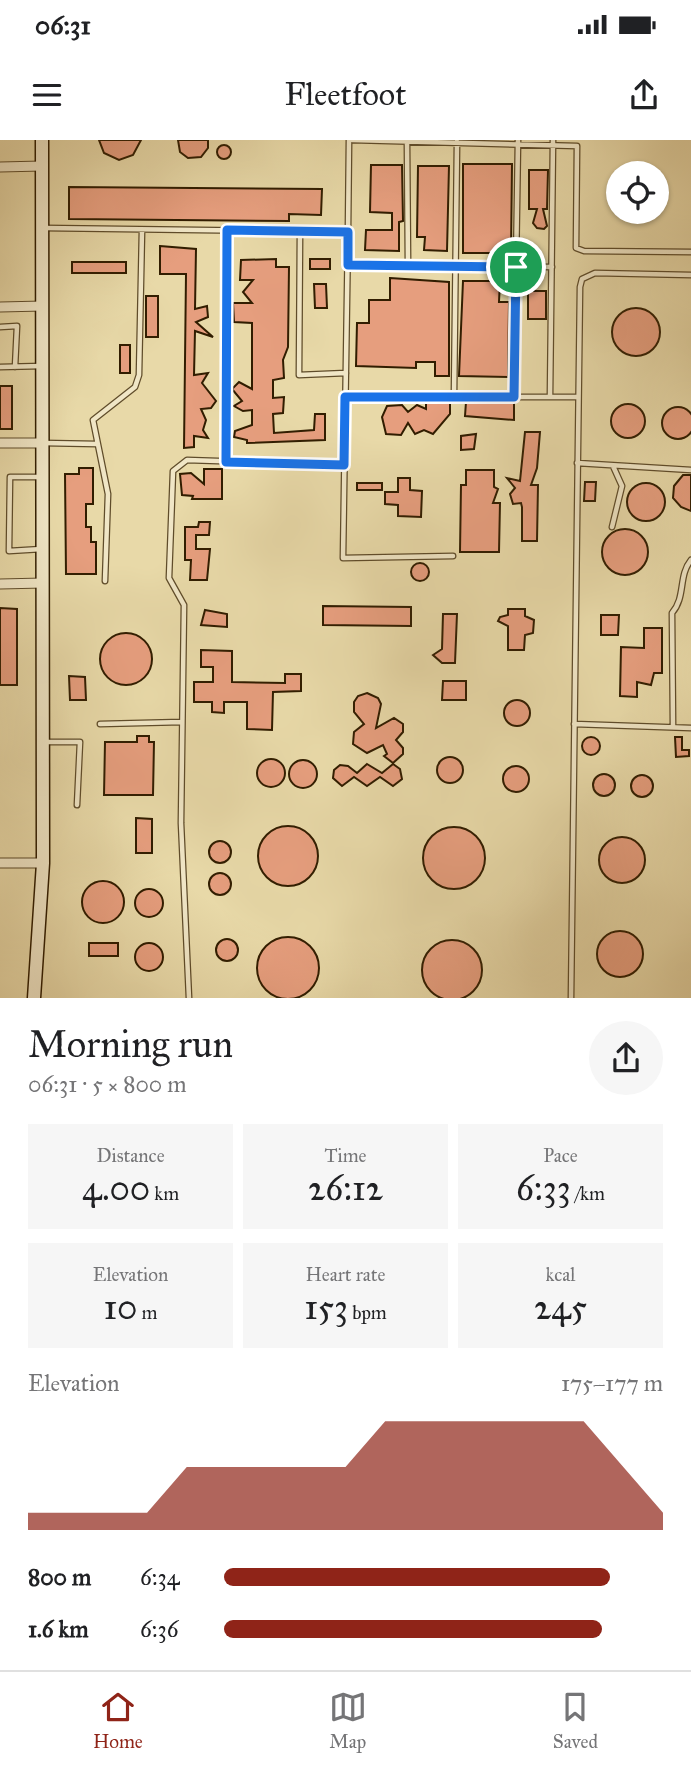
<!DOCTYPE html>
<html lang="en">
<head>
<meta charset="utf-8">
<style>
  body { margin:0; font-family:"IM FELL Great Primer",serif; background:#f6f6f6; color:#202124; height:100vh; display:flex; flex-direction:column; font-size:26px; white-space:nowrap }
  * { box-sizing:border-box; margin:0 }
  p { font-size:23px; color:#757577 }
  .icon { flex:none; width:38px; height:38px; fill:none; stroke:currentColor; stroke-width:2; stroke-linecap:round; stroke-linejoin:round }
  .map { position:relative; height:858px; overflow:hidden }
  .drawer { display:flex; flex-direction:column; background:#fff; flex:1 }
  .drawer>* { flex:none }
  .controls { position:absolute; left:606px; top:21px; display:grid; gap:14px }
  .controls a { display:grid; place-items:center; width:63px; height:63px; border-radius:50%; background:#fff; box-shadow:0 2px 5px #0004; font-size:35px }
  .pin { position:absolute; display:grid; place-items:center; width:60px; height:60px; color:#fff; margin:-30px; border:4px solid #fff; border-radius:50%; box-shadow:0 2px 7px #0007 }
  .round { display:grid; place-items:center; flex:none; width:74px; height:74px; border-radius:37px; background:#f6f6f6 }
  .headline { display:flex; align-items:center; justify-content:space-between; height:119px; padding:0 28px }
  h1 { font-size:38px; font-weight:600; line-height:52px }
  .stats { display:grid; grid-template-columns:repeat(3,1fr); gap:10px; height:119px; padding:7px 28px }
  .stats div { display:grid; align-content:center; border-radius:0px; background:#f6f6f6; text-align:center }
  .stats b { font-size:35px; font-weight:600 }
  .stats small { font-size:19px; font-weight:400 }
  .stats p { font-size:19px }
  .chart { height:196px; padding:14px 28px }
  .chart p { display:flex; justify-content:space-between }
  .chart svg { width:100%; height:126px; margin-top:7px; fill:#8f2418; opacity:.7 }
  ul { padding:0 28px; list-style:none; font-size:23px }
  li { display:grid; grid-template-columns:112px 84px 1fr; align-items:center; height:52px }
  li i { height:18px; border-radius:9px; background:#8f2418 }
  .status { display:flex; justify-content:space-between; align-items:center; height:49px; padding:0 35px; background:#fff; direction:ltr }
  .status svg { height:19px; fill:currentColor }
  header { display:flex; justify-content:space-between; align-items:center; height:91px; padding:0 28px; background:#fff; font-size:32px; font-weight:600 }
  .tabs { display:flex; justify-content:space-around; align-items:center; height:98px; border-top:2px solid #e0e0e0; background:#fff; font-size:19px; color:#757577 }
  .tabs a { display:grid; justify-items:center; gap:4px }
  .tabs .current { color:#8f2418 }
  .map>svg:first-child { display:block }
</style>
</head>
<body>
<div class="status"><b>06:31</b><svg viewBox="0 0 49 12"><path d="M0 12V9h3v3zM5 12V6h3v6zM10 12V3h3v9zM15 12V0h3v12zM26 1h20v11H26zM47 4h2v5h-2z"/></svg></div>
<header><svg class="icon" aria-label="menu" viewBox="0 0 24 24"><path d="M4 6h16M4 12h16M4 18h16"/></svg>Fleetfoot<svg class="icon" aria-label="share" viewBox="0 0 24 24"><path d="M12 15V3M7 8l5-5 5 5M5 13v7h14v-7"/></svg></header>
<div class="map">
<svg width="691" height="858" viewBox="0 0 691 858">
  <rect width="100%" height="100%" fill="#e8d9a8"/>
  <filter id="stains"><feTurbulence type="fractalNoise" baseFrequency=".00286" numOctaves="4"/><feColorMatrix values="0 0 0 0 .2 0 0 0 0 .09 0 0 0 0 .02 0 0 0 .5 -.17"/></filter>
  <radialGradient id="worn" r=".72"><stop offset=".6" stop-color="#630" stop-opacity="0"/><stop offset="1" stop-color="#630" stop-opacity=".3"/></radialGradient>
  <path fill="#e69e7e" stroke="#311d00" stroke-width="2" d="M99,0H141L133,15L119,20L104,13Z
    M178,0H208V8L201,17L188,18L180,12Z
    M217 12a7 7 0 1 1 14 0a7 7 0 1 1-14 0Z
    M463,24H512L511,113H463Z
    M371,25H402L403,81L399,82V111L365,110L366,90H392V73L370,72Z
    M418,26H449L447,111L424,110L425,97H417Z
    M529,30H548L547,69H543L547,86L544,89L537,88L533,83L537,69H529Z
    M69,47L322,49L321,75L289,74V81L69,79Z
    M160,106L196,109L195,169L207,166L208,177L196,182L213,197L195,191L194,235L208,233L202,243L216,261L211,268L201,269L206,280L203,290L208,298L194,296V307L184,308L186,134H160Z
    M276,119V127H289L288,207L283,220L284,238L273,240V258L284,257L283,273L273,274L274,293L314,290L315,274H325V300L247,303V300L234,297L235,291L252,285V270L243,271L234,266L242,261L232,249L239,242L252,249V183L234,182L233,163H252L243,152L253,140H240L241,120Z
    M310,119H330V129H310Z
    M72,122H126V133H72Z
    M390,138L449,142V236H435V222H416V228L356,226L357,183H369V160H390Z
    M463,141H500L499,162H509L508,237L459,236Z
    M314,144H326L327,168H315Z
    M528,151H546V179H528Z
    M146,156H158V197H146Z
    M612 192a24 24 0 1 1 48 0a24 24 0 1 1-48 0Z
    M120,205H130V233H120Z
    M0,246H12V289H0Z
    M426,262H450V274L433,294L424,290L415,294L408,283L401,295L386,294L382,277L387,266L402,265L408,272L417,265L426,269Z
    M466,262H514V280L465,276Z
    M611 281a17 17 0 1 1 34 0a17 17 0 1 1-34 0Z
    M662 283a16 16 0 1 1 32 0a16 16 0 1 1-32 0Z
    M525,292H540L537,328L531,345H538L537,401H522V367L521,363L513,364L510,354L515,348L507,338L520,341Z
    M476,294L474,309L461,310V296Z
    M79,328H93V364H86V387H91V402H96V434H66L65,334H79Z
    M204,329H222V359H192L193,356L182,355L180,334L191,333L204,344Z
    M466,330H494V347L498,349L493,363H500L499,412H460L461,345H466Z
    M683,335H691V371L681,367L673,358L674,346Z
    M398,338H410V350L422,351L421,377L398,376V365L385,364V352H398Z
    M585,342H596L595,361H584Z
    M357,343H382V350H357Z
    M627 362a19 19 0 1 1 38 0a19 19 0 1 1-38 0Z
    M199,382H210L209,395H196V409H210L207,440H190L191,420H185V387H198Z
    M602 412a23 23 0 1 1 46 0a23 23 0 1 1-46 0Z
    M411 432a9 9 0 1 1 18 0a9 9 0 1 1-18 0Z
    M323,466L411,467V486L323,485Z
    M0,468L17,469V545H0Z
    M508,469H525V476L534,480L533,493L525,495L524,510H508V486L498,481L500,477L508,475Z
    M205,470L227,474V487L201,485Z
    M443,474H457L455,523H442L433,515L442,509Z
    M601,475H619L618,495H601Z
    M644,488H662V533H654L651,545L637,542V557L620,556L621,507L644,508Z
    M100 519a26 26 0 1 1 52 0a26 26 0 1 1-52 0Z
    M201,510L232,511V542L285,543V534H301V551L273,552L272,590L247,589V562H224V573L212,572V562H194V542H213V527H201Z
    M69,536L85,537L86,560H70Z
    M443,541H466V560H442Z
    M367,553L378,558L381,564L376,588L394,578L403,584V592L396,600L403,608V614L393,623L384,616L387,614L383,605L367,613L353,604L354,592L364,584L354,572V562L358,556Z
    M504 573a13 13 0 1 1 26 0a13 13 0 1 1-26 0Z
    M137,596H149V602H154L153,655H104L105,602H137Z
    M675,597H682V610H689V616L676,617Z
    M582 606a9 9 0 1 1 18 0a9 9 0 1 1-18 0Z
    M437 630a13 13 0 1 1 26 0a13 13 0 1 1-26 0Z
    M257 633a14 14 0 1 1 28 0a14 14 0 1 1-28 0Z
    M289 634a14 14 0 1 1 28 0a14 14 0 1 1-28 0Z
    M367,624L382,633L393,624L400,629L402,639L393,646L380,637L367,646L354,637L342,646L333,638L334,630L340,625L348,626L357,633Z
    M503 639a13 13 0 1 1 26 0a13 13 0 1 1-26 0Z
    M593 645a11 11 0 1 1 22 0a11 11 0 1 1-22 0Z
    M631 646a11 11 0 1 1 22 0a11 11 0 1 1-22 0Z
    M136,678L152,679V713H136Z
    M258 716a30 30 0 1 1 60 0a30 30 0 1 1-60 0Z
    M423 718a31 31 0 1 1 62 0a31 31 0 1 1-62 0Z
    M599 720a23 23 0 1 1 46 0a23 23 0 1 1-46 0Z
    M209 712a11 11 0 1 1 22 0a11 11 0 1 1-22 0Z
    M209 744a11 11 0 1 1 22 0a11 11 0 1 1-22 0Z
    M82 762a21 21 0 1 1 42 0a21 21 0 1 1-42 0Z
    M135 763a14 14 0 1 1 28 0a14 14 0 1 1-28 0Z
    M597 814a23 23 0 1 1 46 0a23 23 0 1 1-46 0Z
    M257 828a31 31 0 1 1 62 0a31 31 0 1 1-62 0Z
    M216 810a11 11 0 1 1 22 0a11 11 0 1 1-22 0Z
    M422 830a30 30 0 1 1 60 0a30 30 0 1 1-60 0Z
    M89,803H118V816H89Z
    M135 817a14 14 0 1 1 28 0a14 14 0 1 1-28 0Z"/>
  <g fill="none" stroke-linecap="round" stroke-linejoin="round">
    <g stroke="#5f4c2a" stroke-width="7">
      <path id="lane" d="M352,0L577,6L576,108L584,111L691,112
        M407,2L408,125
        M44,88L348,92L343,418L453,416
        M300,91L299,235L346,233
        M348,92L349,0
        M348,125L552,127
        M0,187L17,186L15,227
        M0,227L42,226
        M345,257H514L518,0
        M454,257L457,2
        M514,257H578
        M550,257L553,0
        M43,303L97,304
        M226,322L227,91
        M577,323L691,330
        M41,337H10L9,411L42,409
        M612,387L622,346L613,326
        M105,441L108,354L93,280L135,247L139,235L142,90
        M100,584L182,582
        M574,584L691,588
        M673,587L672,473C686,457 678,436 691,420
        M43,602H80L77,665
        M189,858L181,683L184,465L169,438L173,331L187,320L344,325
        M571,858L580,147L582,139L595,133L691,135"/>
    </g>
    <g stroke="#5f4c2a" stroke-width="11">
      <path id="street" d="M0,27L42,26
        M0,167L43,166
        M0,303H42
        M0,444L43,443
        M0,723H43"/>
    </g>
    <g stroke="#311d00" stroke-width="15">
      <path id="secondary" d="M34,858L43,723L42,0"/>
    </g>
    <use href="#lane" stroke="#f0e6c6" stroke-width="4.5"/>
    <use href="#street" stroke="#f0e6c6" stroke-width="9"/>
    <use href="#secondary" stroke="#f0e6c6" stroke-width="12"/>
  </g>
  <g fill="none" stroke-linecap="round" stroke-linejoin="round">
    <g stroke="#fff" stroke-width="14">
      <path id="route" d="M227,90L348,92V125L516,127L514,257H345L344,325L226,322Z"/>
    </g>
    <use href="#route" stroke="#1a73e8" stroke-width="9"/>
  </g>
  <rect width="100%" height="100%" filter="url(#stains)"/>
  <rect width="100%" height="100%" fill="url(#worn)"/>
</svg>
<div class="controls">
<a><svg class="icon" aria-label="locate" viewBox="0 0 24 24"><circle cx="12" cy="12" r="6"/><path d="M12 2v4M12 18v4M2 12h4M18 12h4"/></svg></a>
</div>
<div class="pin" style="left:516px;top:127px;background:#1e9e55"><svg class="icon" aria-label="arrive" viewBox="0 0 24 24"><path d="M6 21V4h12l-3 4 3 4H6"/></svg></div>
</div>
<section class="drawer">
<div class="headline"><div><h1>Morning run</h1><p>06:31 · 5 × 800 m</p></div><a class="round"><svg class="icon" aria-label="share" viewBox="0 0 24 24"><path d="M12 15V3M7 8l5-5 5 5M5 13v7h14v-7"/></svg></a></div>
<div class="stats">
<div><p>Distance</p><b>4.00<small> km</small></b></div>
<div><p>Time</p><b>26:12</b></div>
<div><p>Pace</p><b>6:33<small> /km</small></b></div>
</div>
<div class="stats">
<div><p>Elevation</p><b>10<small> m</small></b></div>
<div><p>Heart rate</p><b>153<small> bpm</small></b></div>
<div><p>kcal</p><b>245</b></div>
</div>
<div class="chart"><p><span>Elevation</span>175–177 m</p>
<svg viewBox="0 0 160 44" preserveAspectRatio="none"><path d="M0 44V38L10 38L20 38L30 38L40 22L50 22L60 22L70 22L80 22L90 6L100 6L110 6L120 6L130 6L140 6L150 22L160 38V44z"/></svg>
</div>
<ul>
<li><b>800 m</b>6:34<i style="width:88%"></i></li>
<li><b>1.6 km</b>6:36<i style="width:86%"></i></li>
</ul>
</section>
<nav class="tabs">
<a class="current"><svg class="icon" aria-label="home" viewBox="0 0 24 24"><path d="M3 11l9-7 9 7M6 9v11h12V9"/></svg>Home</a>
<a><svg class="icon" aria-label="map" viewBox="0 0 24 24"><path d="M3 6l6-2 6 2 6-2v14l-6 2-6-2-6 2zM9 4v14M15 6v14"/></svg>Map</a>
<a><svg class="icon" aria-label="saved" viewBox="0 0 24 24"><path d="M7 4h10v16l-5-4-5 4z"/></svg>Saved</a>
</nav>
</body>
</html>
